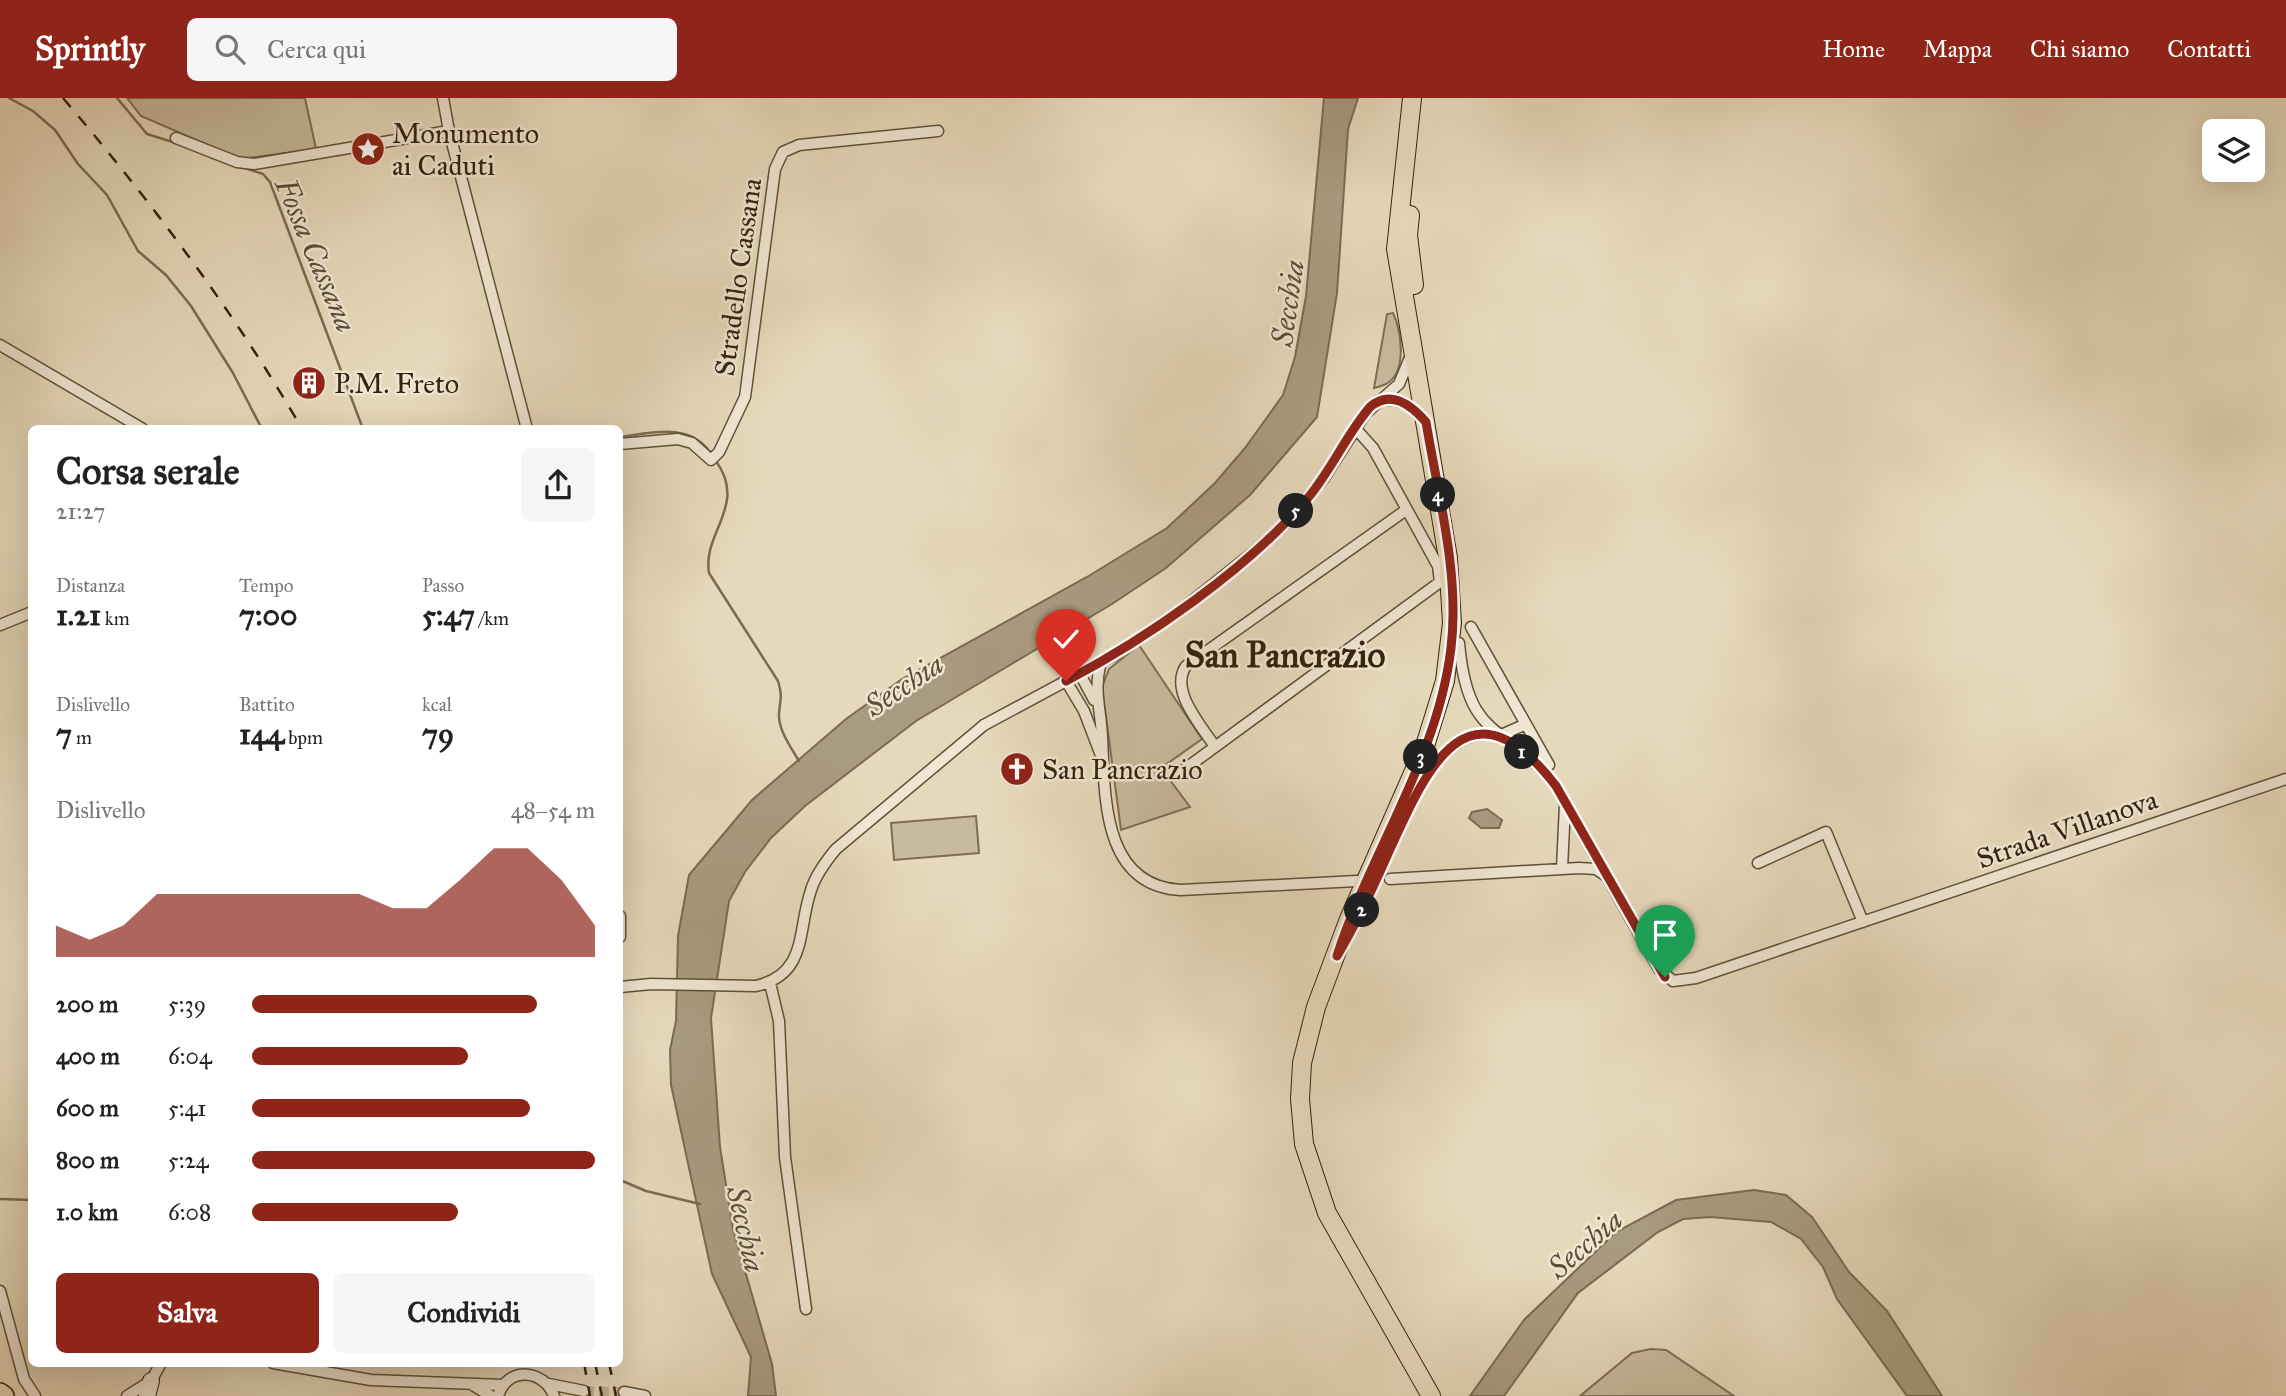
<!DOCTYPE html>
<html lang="it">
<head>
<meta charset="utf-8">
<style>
  body { margin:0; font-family:"IM FELL Great Primer",serif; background:#f6f6f6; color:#222; height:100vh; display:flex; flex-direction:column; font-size:26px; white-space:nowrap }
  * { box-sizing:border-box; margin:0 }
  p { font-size:23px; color:#767676 }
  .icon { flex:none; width:38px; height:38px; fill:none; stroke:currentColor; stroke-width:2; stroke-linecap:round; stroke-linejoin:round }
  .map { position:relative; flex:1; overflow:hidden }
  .sheet { position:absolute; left:28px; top:327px; width:595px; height:942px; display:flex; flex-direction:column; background:#fff; border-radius:10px; box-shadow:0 7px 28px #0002 }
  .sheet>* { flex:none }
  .fabs { position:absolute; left:2202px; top:21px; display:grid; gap:14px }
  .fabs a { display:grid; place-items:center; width:63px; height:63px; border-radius:10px; background:#fff; box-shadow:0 7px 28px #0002; font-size:35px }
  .pin { position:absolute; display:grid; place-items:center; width:60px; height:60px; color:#fff; margin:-72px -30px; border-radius:50% 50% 50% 0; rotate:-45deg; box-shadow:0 0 7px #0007 }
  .pin .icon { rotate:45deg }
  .km { position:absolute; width:35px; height:35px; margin:-18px; border-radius:50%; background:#222; color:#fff; font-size:19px; line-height:35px; text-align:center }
  .round { display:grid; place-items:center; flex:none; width:74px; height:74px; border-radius:10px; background:#f6f6f6 }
  .headline { display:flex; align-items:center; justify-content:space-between; height:119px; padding:0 28px }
  h1 { font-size:38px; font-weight:700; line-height:52px }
  .stats { display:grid; grid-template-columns:repeat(3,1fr); gap:10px; height:119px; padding:7px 28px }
  .stats div { display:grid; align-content:center }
  .stats b { font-size:30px; font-weight:700 }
  .stats small { font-size:19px; font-weight:400 }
  .stats p { font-size:19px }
  .chart { height:196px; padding:14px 28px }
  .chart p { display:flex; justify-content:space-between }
  .chart svg { width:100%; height:126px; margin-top:7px; fill:#8f2418; opacity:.7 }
  .action { display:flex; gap:14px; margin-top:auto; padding:14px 28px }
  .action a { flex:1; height:80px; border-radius:10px; background:#8f2418; color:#fff; font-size:28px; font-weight:700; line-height:80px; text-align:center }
  .action a+a { background:#f6f6f6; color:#222 }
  ul { padding:0 28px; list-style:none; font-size:23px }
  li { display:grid; grid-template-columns:112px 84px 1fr; align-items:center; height:52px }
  li i { height:18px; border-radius:9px; background:#8f2418 }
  header { display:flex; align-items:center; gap:42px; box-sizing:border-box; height:98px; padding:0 35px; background:#8f2418; color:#fff }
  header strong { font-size:33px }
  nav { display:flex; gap:38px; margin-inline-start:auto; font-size:24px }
  .search { width:490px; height:63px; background:#f6f6f6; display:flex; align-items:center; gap:18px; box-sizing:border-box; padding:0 24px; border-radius:10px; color:#767676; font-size:26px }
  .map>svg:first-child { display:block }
</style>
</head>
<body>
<header>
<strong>Sprintly</strong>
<div class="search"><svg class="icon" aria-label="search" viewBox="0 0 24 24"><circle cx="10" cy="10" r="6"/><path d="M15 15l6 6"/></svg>Cerca qui</div>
<nav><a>Home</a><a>Mappa</a><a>Chi siamo</a><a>Contatti</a></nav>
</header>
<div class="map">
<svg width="2286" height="1298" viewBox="0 0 2286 1298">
  <rect width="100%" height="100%" fill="#e6d9bb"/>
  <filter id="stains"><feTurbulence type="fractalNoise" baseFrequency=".00286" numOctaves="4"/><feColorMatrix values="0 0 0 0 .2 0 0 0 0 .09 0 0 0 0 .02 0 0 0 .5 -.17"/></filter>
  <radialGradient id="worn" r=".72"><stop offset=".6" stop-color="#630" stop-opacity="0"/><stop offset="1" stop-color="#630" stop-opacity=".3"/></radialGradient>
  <path fill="#c8ba9d" stroke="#7e6e54" stroke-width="2" d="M127,0H305L316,51L240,61L141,18Z
    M1393,215C1401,232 1407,271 1389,284C1386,287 1378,289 1374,290L1387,216Z
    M1139,547L1202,641L1161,670L1190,709L1121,732L1102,589L1109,571Z
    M976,718L979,755L894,762L891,725Z
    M1651,1251L1666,1252L1734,1298H1580L1632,1255Z"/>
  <path fill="#a99b7f" stroke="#7a6b51" stroke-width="2" d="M1324,0H1358L1348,31L1337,195L1317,319L1250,397L1166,470L1112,506L916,623L805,708L771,740L745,774L729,803L711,920L720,1049L733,1131L772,1266L776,1298H748L751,1259L712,1176L671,987L670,952L676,923L678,838L689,777L752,702L846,621L902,581L1087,479L1167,430L1215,385L1245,350L1283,297L1295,259L1306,198Z
    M1487,711L1502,722L1499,730H1481L1469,720L1472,714Z
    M1754,1092L1786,1097L1812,1119L1849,1174L1887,1213L1942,1298H1907L1837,1201L1823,1169L1801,1141L1771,1124L1710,1119L1683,1121L1658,1134L1578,1195L1504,1298H1470L1524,1222L1616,1134L1676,1102Z"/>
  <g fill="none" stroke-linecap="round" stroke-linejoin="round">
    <path stroke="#7a6b51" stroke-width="2.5" d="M9,0L33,13L55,32L78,66L107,97L138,153L166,177L191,208L233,275L262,331
      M117,0L147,36L176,45
      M211,59L263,76L270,84L363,331
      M620,339C652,335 688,324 710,354
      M716,363C748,408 702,434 709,475L778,583C783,599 780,601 779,616C778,631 791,650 799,663
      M620,1082L646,1093L700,1106
      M0,1101L32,1102"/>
    <path stroke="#c2b598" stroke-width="10" stroke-dasharray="10 5" stroke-linecap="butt" d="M584,1293L624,1294"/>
    <g stroke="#605037" stroke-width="13">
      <path id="street" d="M443,0L449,33L527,331
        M176,40L237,64L254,66L449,33
        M0,247L143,331
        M1378,303C1397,300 1409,304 1422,319
        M620,346L678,341L692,345L711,362L719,354L745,299L775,71L783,54L799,47L938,33
        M0,527L32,514
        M1471,529L1549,667
        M1459,545C1468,647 1506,623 1556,688L1659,871L1673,883L1696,880L2286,681
        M1101,564C1093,592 1101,612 1102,639C1105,699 1102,788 1181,792L1357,783
        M1080,576L1094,602
        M1066,583L1084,613L1100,655
        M1499,638L1526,626
        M1215,649C1202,628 1169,593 1186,568L1406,412
        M1178,676L1440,484L1438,468L1373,350L1356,331
        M1414,697C1436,664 1452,634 1495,635
        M1758,765L1826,734L1863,824
        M1562,770L1565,707
        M1390,781L1579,770L1596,771L1608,779
        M620,818V839
        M770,885L779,923L785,1059L806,1211
        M620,889L651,886L756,888C808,876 797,833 811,792C816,776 826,763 836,751L984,627L1118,555L1182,511L1256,452L1284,427L1324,380L1365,316L1399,286L1412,255
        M0,1193L24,1281L35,1298
        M273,1265L371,1282L503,1287
        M471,1286L491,1298
        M549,1286L584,1293
        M624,1294L645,1298
        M127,1298L151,1283L161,1265
        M498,1298C507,1268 544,1271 554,1298"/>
    </g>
    <g stroke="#34230b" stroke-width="18">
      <path id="secondary" d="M147,1298L151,1283"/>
    </g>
    <g stroke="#34230b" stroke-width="20">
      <path id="primary" d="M1412,0L1396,151L1448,460L1452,525L1445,583L1425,648L1349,821L1316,909L1302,965L1300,1001L1304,1046L1327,1115L1431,1298
        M1410,117L1408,137L1414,187"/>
    </g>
    <g stroke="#34230b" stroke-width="22">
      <path id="highway" d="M0,1295L4,1298"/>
    </g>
    <use href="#street" stroke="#efe6d3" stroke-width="10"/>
    <use href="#secondary" stroke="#efe6d3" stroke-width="16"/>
    <use href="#primary" stroke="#e6d9bb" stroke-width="18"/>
    <use href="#highway" stroke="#e6d9bb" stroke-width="19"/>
    <path stroke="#34230b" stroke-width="2.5" stroke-dasharray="12 12" stroke-linecap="butt" d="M63,0C149,101 236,216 302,331
      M584,1265L590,1298
      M595,1265L602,1298
      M609,1265L616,1298"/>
  </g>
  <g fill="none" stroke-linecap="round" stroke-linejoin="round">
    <g stroke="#fff" stroke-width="14">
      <path id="route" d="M1066,583C1146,541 1248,471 1307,401C1331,373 1346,337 1370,309C1391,291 1411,307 1426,324C1438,397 1460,476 1451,550C1438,660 1370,755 1337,858C1356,826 1372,792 1387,758C1425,674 1467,572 1556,688L1665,879"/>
    </g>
    <use href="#route" stroke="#8f2418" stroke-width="9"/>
  </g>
  <defs>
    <g id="sight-disc" transform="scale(1.75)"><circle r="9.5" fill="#8f2418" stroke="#efe6d3"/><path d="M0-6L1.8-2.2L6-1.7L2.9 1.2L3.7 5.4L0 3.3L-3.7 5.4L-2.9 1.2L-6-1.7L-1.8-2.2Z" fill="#fff"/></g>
    <g id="building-disc" transform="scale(1.75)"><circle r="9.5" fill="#8f2418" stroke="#efe6d3"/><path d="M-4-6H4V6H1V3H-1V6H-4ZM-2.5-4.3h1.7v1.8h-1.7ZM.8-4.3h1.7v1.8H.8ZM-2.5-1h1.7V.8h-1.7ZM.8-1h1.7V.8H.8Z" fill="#fff"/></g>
    <g id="church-disc" transform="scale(1.75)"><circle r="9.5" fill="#8f2418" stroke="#efe6d3"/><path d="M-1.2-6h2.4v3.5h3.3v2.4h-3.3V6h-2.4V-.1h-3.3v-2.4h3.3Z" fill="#fff"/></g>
  </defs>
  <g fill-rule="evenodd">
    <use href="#sight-disc" x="368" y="51"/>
    <use href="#building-disc" x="309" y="285"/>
    <use href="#church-disc" x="1017" y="671"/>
  </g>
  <g text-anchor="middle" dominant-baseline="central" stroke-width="5" stroke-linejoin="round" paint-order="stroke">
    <g font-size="28" fill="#34230b" stroke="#efe6d3" text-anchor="start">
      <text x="392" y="35">Monumento<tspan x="392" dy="32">ai Caduti</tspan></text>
      <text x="334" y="285">P.M. Freto</text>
      <text x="1042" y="671">San Pancrazio</text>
    </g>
    <g font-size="28" fill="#34230b" stroke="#efe6d3">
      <text transform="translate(738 179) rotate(-82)">Stradello Cassana</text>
      <text transform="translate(2067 731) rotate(-19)">Strada Villanova</text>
    </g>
    <g font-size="30" font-style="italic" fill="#5d4d34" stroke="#efe6d3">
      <text transform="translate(316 157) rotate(67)">Fossa Cassana</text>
      <text transform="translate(1288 205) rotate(-82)">Secchia</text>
      <text transform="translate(904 587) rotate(-34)">Secchia</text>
      <text transform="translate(746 1131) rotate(77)">Secchia</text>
      <text transform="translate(1585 1146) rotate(-41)">Secchia</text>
    </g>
    <g font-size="35" font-weight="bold" fill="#34230b" stroke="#efe6d3">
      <text x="1285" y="557">San Pancrazio</text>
    </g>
  </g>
  <rect width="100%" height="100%" filter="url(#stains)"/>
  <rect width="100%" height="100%" fill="url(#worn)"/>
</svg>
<div class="fabs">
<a><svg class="icon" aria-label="layers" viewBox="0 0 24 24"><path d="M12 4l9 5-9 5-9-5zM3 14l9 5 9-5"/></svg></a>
</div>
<div class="pin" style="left:1665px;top:879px;background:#1e9e55"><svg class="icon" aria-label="arrive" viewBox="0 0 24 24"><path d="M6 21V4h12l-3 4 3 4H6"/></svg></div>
<div class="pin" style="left:1066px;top:583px;background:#d93025"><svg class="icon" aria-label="check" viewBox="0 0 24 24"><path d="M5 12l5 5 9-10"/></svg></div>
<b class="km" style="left:1522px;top:654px">1</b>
<b class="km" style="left:1362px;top:812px">2</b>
<b class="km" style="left:1421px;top:659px">3</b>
<b class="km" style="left:1438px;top:397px">4</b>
<b class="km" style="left:1296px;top:413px">5</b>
<section class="sheet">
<div class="headline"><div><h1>Corsa serale</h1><p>21:27</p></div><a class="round"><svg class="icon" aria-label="share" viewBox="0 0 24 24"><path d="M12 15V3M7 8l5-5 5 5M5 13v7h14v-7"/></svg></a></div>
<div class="stats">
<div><p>Distanza</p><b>1.21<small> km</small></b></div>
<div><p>Tempo</p><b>7:00</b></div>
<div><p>Passo</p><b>5:47<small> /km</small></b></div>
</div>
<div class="stats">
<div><p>Dislivello</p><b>7<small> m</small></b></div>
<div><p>Battito</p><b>144<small> bpm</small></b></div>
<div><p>kcal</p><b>79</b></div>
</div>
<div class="chart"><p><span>Dislivello</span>48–54 m</p>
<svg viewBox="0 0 160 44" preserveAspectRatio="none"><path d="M0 44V33L10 38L20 33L30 22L40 22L50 22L60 22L70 22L80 22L90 22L100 27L110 27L120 17L130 6L140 6L150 17L160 33V44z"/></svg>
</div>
<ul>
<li><b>200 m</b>5:39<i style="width:83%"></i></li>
<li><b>400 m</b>6:04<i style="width:63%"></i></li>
<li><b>600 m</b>5:41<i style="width:81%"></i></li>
<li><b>800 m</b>5:24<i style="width:100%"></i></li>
<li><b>1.0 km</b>6:08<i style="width:60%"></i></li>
</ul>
<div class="action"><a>Salva</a><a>Condividi</a></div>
</section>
</div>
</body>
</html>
